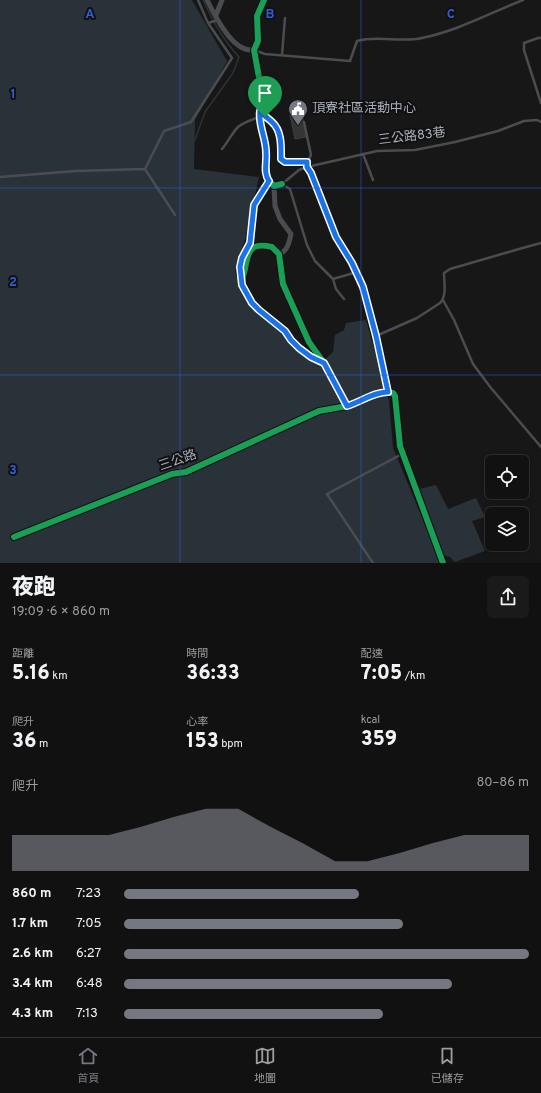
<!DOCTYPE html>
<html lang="zh-TW">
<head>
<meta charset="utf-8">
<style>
  body { margin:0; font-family:Overpass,"Noto Sans TC",sans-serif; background:#1a1a1a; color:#f1f3f6; height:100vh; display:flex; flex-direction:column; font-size:15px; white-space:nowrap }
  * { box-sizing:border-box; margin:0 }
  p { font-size:13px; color:#9c9d9f }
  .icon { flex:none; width:22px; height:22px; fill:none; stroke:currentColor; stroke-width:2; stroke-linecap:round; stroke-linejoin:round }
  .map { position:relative; height:563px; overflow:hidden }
  .sheet { display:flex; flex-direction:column; background:#111; flex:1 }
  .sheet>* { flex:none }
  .tools { position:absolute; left:485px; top:455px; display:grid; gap:8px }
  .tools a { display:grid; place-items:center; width:44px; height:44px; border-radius:6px; background:#111; box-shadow:0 2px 6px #0003,0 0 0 1px #303131; font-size:20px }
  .pin { position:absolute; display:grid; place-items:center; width:34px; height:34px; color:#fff; margin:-41px -17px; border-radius:50% 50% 50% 0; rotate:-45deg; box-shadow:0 0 4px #0007 }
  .pin .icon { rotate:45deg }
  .round { display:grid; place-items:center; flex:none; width:42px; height:42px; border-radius:6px; background:#1a1a1a }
  .headline { display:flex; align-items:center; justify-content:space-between; height:68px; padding:0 12px }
  h1 { font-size:22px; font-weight:800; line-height:30px }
  .metrics { display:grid; grid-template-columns:repeat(3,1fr); gap:6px; height:68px; padding:4px 12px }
  .metrics div { display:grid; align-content:center }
  .metrics b { font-size:20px; font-weight:800 }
  .metrics small { font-size:11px; font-weight:400 }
  .metrics p { font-size:11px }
  .chart { height:112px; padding:8px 12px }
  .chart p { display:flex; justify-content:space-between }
  .chart svg { width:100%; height:72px; margin-top:4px; fill:#757880; opacity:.7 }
  ul { padding:0 12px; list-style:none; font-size:13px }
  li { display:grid; grid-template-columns:64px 48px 1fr; align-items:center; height:30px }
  li i { height:10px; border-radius:5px; background:#757880 }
  .dock { display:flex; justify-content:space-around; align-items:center; height:56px; border-top:1px solid #303131; background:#111; font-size:11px; color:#9c9d9f }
  .dock a { display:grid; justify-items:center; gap:2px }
  .dock .current { color:#757880 }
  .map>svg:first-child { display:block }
</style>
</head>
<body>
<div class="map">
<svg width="541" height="563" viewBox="0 0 541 563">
  <rect width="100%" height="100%" fill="#171717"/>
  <path fill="#2a3239" d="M0,0H192L227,61L195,120L194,169L259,177L245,239L236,267L235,272L245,297L263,315L322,362L333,352L335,335L344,330L346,323L366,320L389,401L393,448L441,563H0Z
    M436,485L448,509L476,498L485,517L472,521L485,551L455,562L450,557L441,555L415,490Z"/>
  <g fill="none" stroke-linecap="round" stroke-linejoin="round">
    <path stroke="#2a3239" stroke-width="1.5" d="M195,140L205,112L233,73L239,57C223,40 213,21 203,0"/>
  </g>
  <path fill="#353536" stroke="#3f4043" d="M302,113L306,137L295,139L290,115Z"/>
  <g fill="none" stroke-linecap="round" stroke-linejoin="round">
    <path stroke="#4b4c50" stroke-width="2.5" d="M208,23L218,20
      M541,38H538L524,43V50L541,103
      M254,50L265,54L350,61L357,41C378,35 401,43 422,38C457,31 490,13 523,0
      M282,55L285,18
      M262,113C265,117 268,118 271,122C282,131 281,146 281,159L285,162H307
      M304,122L311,155C307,163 306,166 311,173L336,237L353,263L363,287L376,336L388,392
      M222,149C228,142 232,133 238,127C244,122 252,120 259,117
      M363,154L373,180
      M0,177L76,171L145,169
      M175,215L145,169L164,131L191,122L232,58L208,23L198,0
      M333,279L357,272
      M344,299L336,289L333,279L315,261L307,245L290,189L282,184L299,170L307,167L377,151L415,150L455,142L498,131L524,121L537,120L541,122
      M443,300L454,320L473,364L491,388L541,447
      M376,336L417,318L440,303C447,296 444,282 444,273L450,269L519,249L541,243
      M373,563L327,494L402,454"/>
    <path stroke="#4b4c50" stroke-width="5" d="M207,0C214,14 229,44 245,49C247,50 251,50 254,50
      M264,0L257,16L258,41L254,50L264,105C255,119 265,135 266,151C267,159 266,168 266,177L274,186L282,184
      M216,15L222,0
      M269,181L258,197L255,205L250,243L242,258L240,267L242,285L252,303L259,310L285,331L291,340L305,353L324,363
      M274,186L275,206L280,219L291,234C289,242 288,251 279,254
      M242,285C241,279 244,274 245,269C248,250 251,242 272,247L279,254L283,284L304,331L309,342L324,363L347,406
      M14,537L172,474L186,472L319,411L347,406L382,392L393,393L395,396L400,446L443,563"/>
    <g stroke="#111113" stroke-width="8">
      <path id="cycleway" d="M264,0L257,16L258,41L254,50L264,105C255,119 265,135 266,151C267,159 266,168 266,177L274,186L282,184
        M242,285C241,279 244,274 245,269C248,250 251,242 272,247L279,254L283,284L304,331L309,342L324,363L347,406
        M14,537L172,474L186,472L319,411L347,406L382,392L393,393L395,396L400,446L443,563"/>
    </g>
    <use href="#cycleway" stroke="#1a9f57" stroke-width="6"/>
  </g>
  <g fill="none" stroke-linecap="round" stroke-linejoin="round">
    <g stroke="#fff" stroke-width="8">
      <path id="route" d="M260,111C264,116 268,118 272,122C282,131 281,146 281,159L285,162H307V167L311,173L336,237L352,263L363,287L376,336L388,392C373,392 361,402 347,406L324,363L311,357L299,348L291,340L285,331L259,310L252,303L242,285L240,267L242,258L250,243L254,205L269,181C263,173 267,162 266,152C266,138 258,125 260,111Z"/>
    </g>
    <use href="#route" stroke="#1a73e8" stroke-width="5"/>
  </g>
  <path fill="none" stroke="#325cd3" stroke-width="1" stroke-opacity="0.55" d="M180,0V563M361,0V563M0,188H541M0,375H541"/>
  <defs>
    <g id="civic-pin" transform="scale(1)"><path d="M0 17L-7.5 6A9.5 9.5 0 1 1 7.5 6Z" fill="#757880" stroke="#111113"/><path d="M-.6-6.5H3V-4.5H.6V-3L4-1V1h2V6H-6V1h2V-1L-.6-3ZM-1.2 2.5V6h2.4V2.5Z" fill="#fff"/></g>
  </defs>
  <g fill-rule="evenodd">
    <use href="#civic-pin" x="298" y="109"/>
  </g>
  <g text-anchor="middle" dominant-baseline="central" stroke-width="4" stroke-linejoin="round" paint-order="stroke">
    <g font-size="13" fill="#a8adb8" stroke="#111113" text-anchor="start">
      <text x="312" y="109">頂寮社區活動中心</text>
    </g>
    <g font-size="13" fill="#a8adb8" stroke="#111113">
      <text transform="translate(412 137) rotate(-7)">三公路83巷</text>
      <text transform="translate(178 461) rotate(-19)">三公路</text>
    </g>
  </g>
  <g font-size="13" text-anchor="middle" font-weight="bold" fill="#325cd3" stroke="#111113" stroke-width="4" stroke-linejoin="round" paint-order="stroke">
    <text x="90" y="18">A</text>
    <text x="270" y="18">B</text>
    <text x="451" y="18">C</text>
    <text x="13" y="98">1</text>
    <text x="13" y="286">2</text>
    <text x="13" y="474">3</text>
  </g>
</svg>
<div class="tools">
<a><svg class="icon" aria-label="locate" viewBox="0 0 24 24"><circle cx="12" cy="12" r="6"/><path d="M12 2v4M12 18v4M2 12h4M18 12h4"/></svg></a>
<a><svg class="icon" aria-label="layers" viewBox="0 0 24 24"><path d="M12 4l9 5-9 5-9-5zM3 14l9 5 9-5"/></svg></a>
</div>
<div class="pin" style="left:265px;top:117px;background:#1e9e55"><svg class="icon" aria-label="arrive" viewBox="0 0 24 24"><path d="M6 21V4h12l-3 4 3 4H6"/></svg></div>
</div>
<section class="sheet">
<div class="headline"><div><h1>夜跑</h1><p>19:09 · 6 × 860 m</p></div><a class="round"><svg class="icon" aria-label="share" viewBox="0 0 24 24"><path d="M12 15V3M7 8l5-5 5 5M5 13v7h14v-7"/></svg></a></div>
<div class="metrics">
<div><p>距離</p><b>5.16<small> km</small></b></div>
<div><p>時間</p><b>36:33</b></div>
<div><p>配速</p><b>7:05<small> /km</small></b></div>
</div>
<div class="metrics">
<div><p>爬升</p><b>36<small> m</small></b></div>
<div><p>心率</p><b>153<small> bpm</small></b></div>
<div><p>kcal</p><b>359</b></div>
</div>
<div class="chart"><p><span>爬升</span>80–86 m</p>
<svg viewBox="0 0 160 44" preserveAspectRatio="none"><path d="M0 44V22L10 22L20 22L30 22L40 17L50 11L60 6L70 6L80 17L90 27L100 38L110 38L120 33L130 27L140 22L150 22L160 22V44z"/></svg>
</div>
<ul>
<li><b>860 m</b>7:23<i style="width:58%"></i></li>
<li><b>1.7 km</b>7:05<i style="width:69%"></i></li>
<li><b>2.6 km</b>6:27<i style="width:100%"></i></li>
<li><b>3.4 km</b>6:48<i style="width:81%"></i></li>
<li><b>4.3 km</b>7:13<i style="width:64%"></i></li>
</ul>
</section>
<nav class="dock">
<a class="current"><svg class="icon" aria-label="home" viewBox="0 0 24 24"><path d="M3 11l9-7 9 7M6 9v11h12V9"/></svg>首頁</a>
<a><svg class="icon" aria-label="map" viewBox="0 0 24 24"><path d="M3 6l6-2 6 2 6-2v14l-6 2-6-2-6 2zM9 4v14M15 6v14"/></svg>地圖</a>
<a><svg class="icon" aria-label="saved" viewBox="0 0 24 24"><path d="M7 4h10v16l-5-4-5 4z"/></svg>已儲存</a>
</nav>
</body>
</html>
